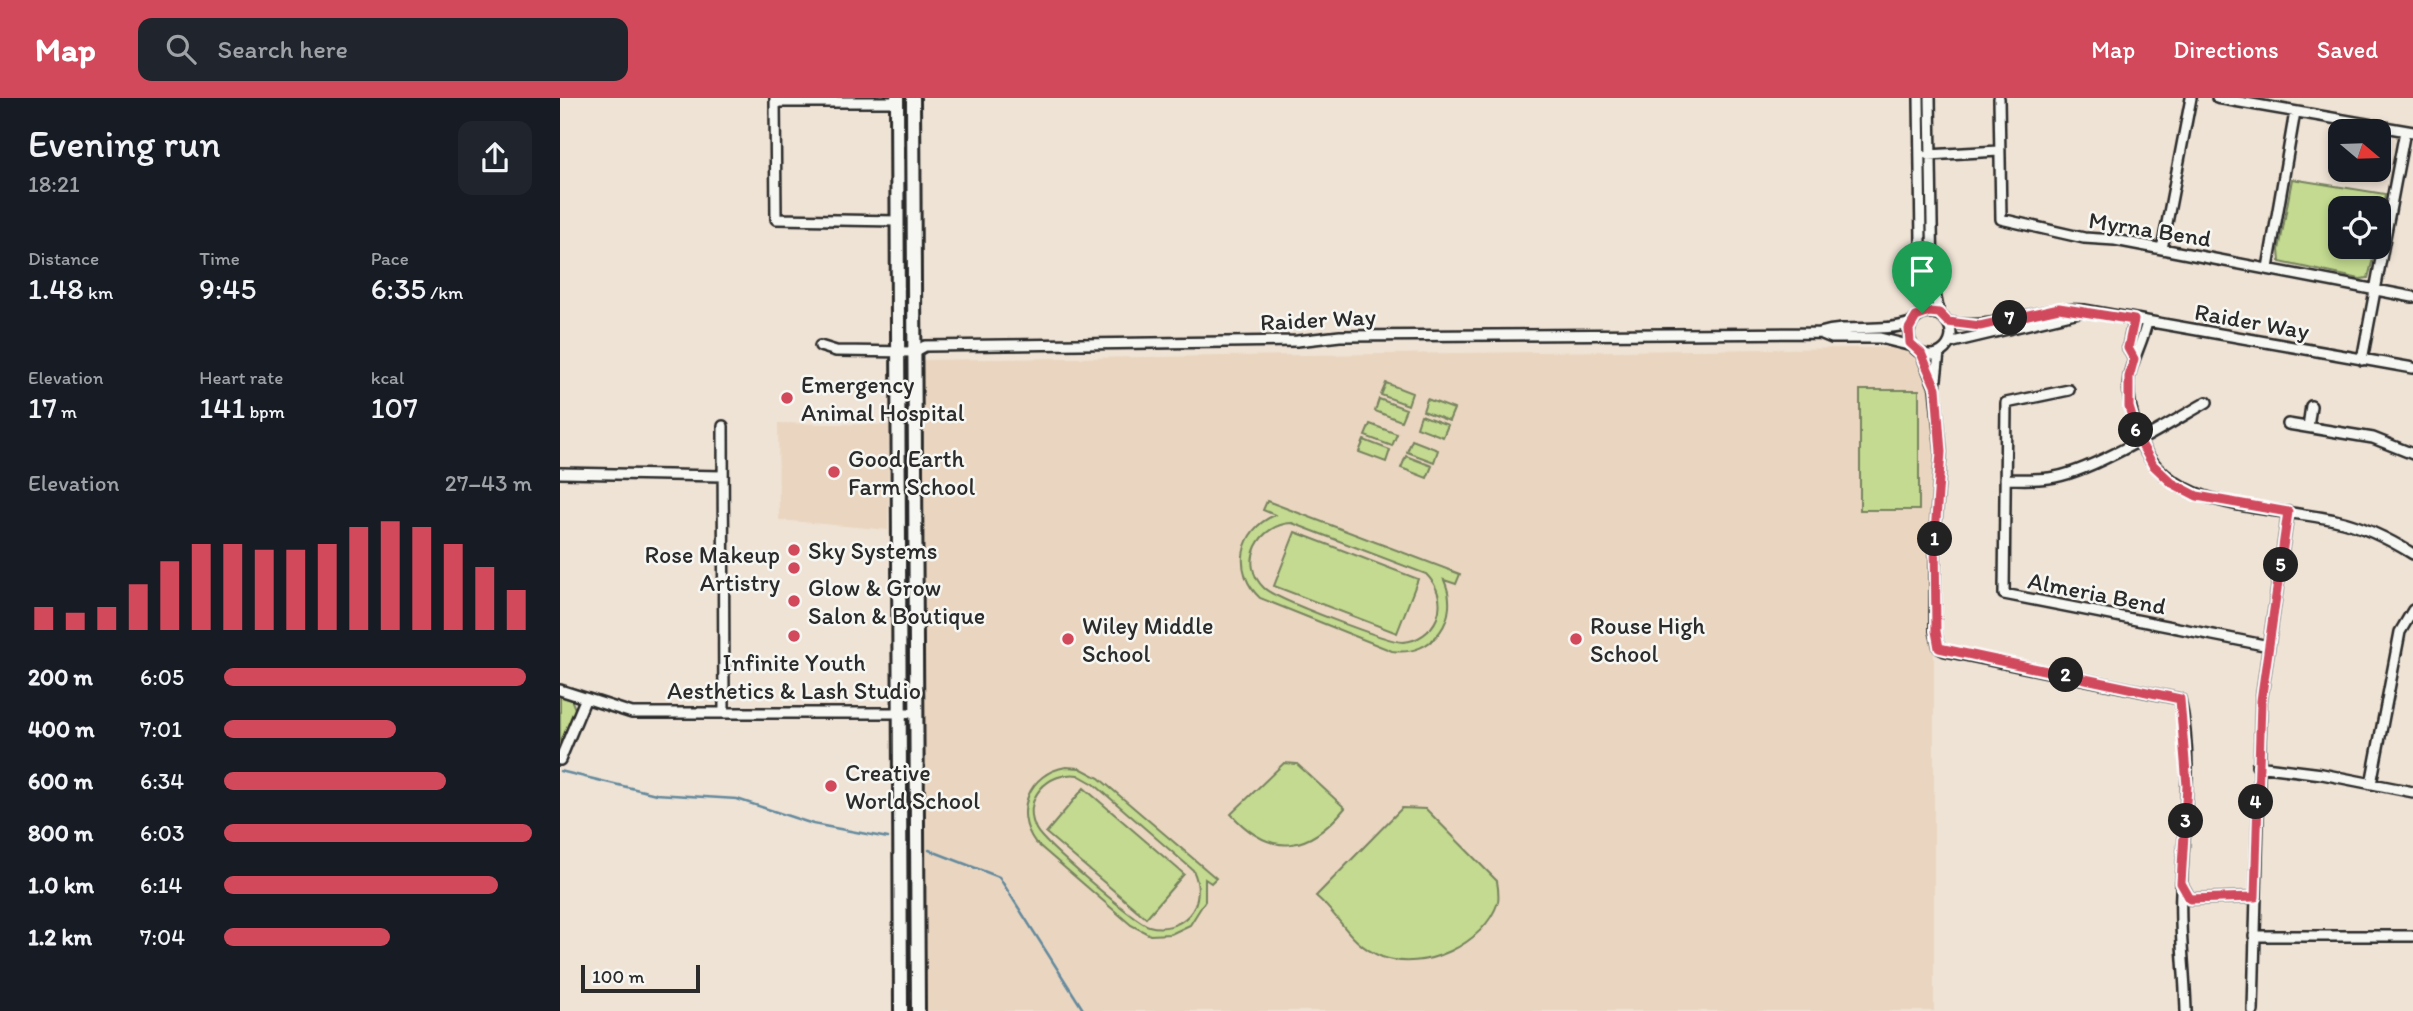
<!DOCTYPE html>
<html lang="en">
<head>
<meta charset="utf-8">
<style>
  body { margin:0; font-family:Itim,sans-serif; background:#20242c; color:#f1f3f6; height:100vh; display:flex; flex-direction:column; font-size:26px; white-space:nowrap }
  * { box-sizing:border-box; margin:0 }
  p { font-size:23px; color:#9ea1a6 }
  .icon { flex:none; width:38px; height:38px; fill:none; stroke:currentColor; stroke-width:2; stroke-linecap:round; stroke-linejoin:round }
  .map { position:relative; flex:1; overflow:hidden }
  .sheet { display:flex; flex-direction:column; background:#171b24; width:560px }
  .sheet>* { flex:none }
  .needle { width:46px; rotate:109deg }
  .fabs { position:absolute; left:1768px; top:21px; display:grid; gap:14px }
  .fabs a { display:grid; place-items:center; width:63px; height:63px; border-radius:14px; background:#171b24; box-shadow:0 4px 10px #0003; font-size:35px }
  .scale { position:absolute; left:21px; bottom:18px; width:119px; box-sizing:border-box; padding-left:7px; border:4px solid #2b2b2b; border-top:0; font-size:19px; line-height:24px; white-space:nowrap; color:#2b2b2b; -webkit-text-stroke:5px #f6f6f2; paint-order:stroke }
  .pin { position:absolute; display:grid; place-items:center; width:60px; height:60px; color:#fff; margin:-72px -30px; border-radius:50% 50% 50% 0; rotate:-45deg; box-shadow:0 0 7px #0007 }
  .pin .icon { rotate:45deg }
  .km { position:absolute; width:35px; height:35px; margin:-18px; border-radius:50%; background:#222; color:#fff; font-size:19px; line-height:35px; text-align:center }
  .round { display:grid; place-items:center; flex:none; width:74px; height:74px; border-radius:14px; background:#20242c }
  .summary { display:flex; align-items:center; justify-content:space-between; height:119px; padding:0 28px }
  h1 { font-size:38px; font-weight:600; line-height:52px }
  .stats { display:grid; grid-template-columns:repeat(3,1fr); gap:10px; height:119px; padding:7px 28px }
  .stats div { display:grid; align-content:center }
  .stats b { font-size:30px; font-weight:600 }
  .stats small { font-size:19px; font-weight:400 }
  .stats p { font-size:19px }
  .chart { height:196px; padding:14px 28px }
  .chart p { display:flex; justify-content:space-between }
  .chart svg { width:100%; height:126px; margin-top:7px; stroke:#d1495b; stroke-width:6 }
  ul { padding:0 28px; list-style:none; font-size:23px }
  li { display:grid; grid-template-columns:112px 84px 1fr; align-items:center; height:52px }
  li i { height:18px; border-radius:9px; background:#d1495b }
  header { display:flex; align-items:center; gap:42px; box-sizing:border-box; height:98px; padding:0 35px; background:#d1495b; color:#fff }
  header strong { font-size:33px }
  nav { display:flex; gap:38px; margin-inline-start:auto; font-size:24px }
  .search { width:490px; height:63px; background:#20242c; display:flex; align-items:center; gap:18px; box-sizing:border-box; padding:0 24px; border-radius:14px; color:#9ea1a6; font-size:26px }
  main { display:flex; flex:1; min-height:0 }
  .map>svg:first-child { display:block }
</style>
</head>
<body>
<header>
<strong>Map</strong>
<div class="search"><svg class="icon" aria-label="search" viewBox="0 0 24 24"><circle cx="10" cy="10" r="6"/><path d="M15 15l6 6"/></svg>Search here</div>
<nav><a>Map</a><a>Directions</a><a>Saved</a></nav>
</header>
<main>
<section class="sheet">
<div class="summary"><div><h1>Evening run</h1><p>18:21</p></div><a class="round"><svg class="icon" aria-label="share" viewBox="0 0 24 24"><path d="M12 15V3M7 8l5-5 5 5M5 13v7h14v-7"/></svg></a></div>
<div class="stats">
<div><p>Distance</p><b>1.48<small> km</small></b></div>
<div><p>Time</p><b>9:45</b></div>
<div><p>Pace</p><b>6:35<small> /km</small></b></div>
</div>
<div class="stats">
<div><p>Elevation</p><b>17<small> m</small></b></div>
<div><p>Heart rate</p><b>141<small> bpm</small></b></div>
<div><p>kcal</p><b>107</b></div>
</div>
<div class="chart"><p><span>Elevation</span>27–43 m</p>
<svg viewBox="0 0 160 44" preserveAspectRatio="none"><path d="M5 44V36M15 44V38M25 44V36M35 44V28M45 44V20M55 44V14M65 44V14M75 44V16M85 44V16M95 44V14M105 44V8M115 44V6M125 44V8M135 44V14M145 44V22M155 44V30"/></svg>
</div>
<ul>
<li><b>200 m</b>6:05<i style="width:98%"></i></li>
<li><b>400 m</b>7:01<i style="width:56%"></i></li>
<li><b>600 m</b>6:34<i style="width:72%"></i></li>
<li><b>800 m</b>6:03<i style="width:100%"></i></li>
<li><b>1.0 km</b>6:14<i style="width:89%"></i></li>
<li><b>1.2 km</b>7:04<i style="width:54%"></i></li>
</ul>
</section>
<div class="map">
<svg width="1853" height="913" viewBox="0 0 1853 913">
  <rect width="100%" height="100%" fill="#efe3d5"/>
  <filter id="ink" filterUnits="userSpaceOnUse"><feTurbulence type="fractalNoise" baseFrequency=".0143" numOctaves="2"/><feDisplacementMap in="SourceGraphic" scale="14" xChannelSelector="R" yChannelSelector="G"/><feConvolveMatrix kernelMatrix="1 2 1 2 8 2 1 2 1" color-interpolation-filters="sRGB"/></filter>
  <g filter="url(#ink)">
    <path fill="#ead6c0" d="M1374,249V913H366L355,262Z
      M218,325L329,327L328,432L219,422Z"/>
    <path fill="#c3da90" stroke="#77825e" stroke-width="2" fill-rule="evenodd" d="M1732,81L1825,96L1818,134V110H1780V149H1816L1808,180L1800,181L1720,164L1719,152Z
      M826,285L852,295L848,307L821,297Z
      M1300,292H1359V412H1300Z
      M819,301L846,311L841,323L815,313Z
      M867,301L894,311L889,323L863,313Z
      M861,317L888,327L883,339L857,329Z
      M810,326L837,336L832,348L805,338Z
      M804,342L830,352L826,364L799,354Z
      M852,342L878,352L874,364L847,354Z
      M846,358L872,368L867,380L841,370Z
      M707,403L900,476L896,486L884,482C901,519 874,559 832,553L700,500C672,474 679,432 715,417L703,412ZM732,425L866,476C878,488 883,504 877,520C871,534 858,543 843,544C828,544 715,501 704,490C678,465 699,426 732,425Z
      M735,434L858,481L837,535L714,488Z
      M0,596L11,601L15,611L0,649Z
      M724,665L737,666L785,710C749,754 712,761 671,716Z
      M506,669L520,670L539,680L656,780L651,785L645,781V803L630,827L611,836L590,837L571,827L475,744C453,714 469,675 506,669ZM518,677L534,686L633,772C640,787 640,804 629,817C619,828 603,832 589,828C575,824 483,745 476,731C461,701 488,673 518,677Z
      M524,690L624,776L586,820L486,735Z
      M842,710L866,711L937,783C938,789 939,798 938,804C924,847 863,874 822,859C789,846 781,819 756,798Z"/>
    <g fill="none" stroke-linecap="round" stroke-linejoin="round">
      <path stroke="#63899d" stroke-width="2.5" d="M0,673L96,696L177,701L253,726L328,740
        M369,752L439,779L524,913"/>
      <g stroke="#2b2b2b" stroke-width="14">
        <path id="minor" d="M215,0L216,121L338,123
          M1359,0L1362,215
          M1370,0L1373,186L1379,215
          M1439,0L1441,121L1524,140L1555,142L1853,199
          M1657,0L1853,34
          M216,4H337
          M1368,57L1439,53
          M1602,151L1631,0
          M1708,170L1735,14
          M1349 236a21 21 0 1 1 42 0a21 21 0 1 1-42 0Z
          M1388,224C1434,235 1475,207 1524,212L1853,270
          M1587,224C1583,243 1572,262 1569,279C1567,297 1571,314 1576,331C1599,415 1706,407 1775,422C1803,428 1829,441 1853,456
          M1260,235L1272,240H1320L1352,248
          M1389,245L1519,214
          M260,248L276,253L354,254L365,248L737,243L780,238L1260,235C1290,226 1321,235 1351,225
          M1361,255L1375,290
          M1379,255L1375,290L1381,354L1375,435V533L1379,550L1385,553L1620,601C1634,665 1623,730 1621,794C1619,834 1625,873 1626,913
          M1574,261L1568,250L1574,221
          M1802,262L1845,33
          M1509,292L1446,305L1444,496L1709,548
          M1728,326L1813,340L1853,356
          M163,328L164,615
          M1748,329L1751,308
          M0,375L163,378
          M1445,381C1460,381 1475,382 1489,380C1529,376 1610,325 1647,304
          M0,592L72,615H355
          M0,662L25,602
          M1697,668L1762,676L1853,694
          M1811,686L1840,534L1853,512
          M1621,785L1630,801L1694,799
          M1694,838H1853
          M1693,913L1701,603L1728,414"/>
      </g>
      <g stroke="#2b2b2b" stroke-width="18">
        <path id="secondary" d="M337,0L341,913
          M353,0L358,913"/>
      </g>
      <use href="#minor" stroke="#f6f6f2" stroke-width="9"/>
      <use href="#secondary" stroke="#f6f6f2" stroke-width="12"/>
    </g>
  </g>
  <g fill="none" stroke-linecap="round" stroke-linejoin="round" filter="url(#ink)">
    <g stroke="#fff" stroke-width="14">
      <path id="route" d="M1499,210L1574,222L1568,250L1574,261L1569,279V309L1579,342L1593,367L1612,385L1637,398L1728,414L1701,603L1695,799L1630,801L1621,785L1627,688L1620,601L1379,550L1376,533L1375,435L1381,354L1376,290L1361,255L1350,245L1349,231L1356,219L1369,214L1379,215L1388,224L1420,228Z"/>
    </g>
    <use href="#route" stroke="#d1495b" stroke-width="9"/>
  </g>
  <g fill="#d1495b" stroke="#f6f6f2" stroke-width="2.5">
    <circle cx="227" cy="300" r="7"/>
    <circle cx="274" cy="374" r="7"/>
    <circle cx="234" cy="452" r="7"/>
    <circle cx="234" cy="470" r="7"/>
    <circle cx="234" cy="503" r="7"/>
    <circle cx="234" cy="538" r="7"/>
    <circle cx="508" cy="541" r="7"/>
    <circle cx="1016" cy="541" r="7"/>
    <circle cx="271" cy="688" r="7"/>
  </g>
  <g text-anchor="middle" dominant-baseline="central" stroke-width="5" stroke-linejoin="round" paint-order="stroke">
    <g font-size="24" fill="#2b2b2b" stroke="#f6f6f2">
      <text transform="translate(1590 131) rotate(9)">Myrna Bend</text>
      <text transform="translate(758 221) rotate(-3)">Raider Way</text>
      <text transform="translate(1692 223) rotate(10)">Raider Way</text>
      <text transform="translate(1537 495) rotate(11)">Almeria Bend</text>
    </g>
    <g font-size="24" fill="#2b2b2b" stroke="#f6f6f2" text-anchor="start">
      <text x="241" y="286">Emergency<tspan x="241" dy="28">Animal Hospital</tspan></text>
      <text x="288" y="360">Good Earth<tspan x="288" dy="28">Farm School</tspan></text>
      <text x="248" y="452">Sky Systems</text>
      <text x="220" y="456" text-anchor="end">Rose Makeup<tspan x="220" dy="28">Artistry</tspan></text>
      <text x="248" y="489">Glow &amp; Grow<tspan x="248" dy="28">Salon &amp; Boutique</tspan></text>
      <text x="522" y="527">Wiley Middle<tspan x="522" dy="28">School</tspan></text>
      <text x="1030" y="527">Rouse High<tspan x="1030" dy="28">School</tspan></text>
      <text x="234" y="564" text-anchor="middle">Infinite Youth<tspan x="234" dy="28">Aesthetics &amp; Lash Studio</tspan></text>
      <text x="285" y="674">Creative<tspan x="285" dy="28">World School</tspan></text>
    </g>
  </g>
</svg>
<div class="fabs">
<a><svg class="needle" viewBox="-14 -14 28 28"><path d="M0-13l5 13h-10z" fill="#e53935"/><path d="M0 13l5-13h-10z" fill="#9ea1a6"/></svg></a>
<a><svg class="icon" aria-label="locate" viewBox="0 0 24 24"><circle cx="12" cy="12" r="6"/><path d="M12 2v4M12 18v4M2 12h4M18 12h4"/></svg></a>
</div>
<div class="scale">100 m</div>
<div class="pin" style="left:1362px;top:215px;background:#1e9e55"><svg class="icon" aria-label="arrive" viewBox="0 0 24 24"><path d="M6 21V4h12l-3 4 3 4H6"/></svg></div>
<b class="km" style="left:1375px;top:441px">1</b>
<b class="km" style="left:1506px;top:577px">2</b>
<b class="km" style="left:1626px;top:723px">3</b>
<b class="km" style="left:1696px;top:704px">4</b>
<b class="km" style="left:1721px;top:467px">5</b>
<b class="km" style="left:1576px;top:332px">6</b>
<b class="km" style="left:1450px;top:220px">7</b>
</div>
</main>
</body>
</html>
